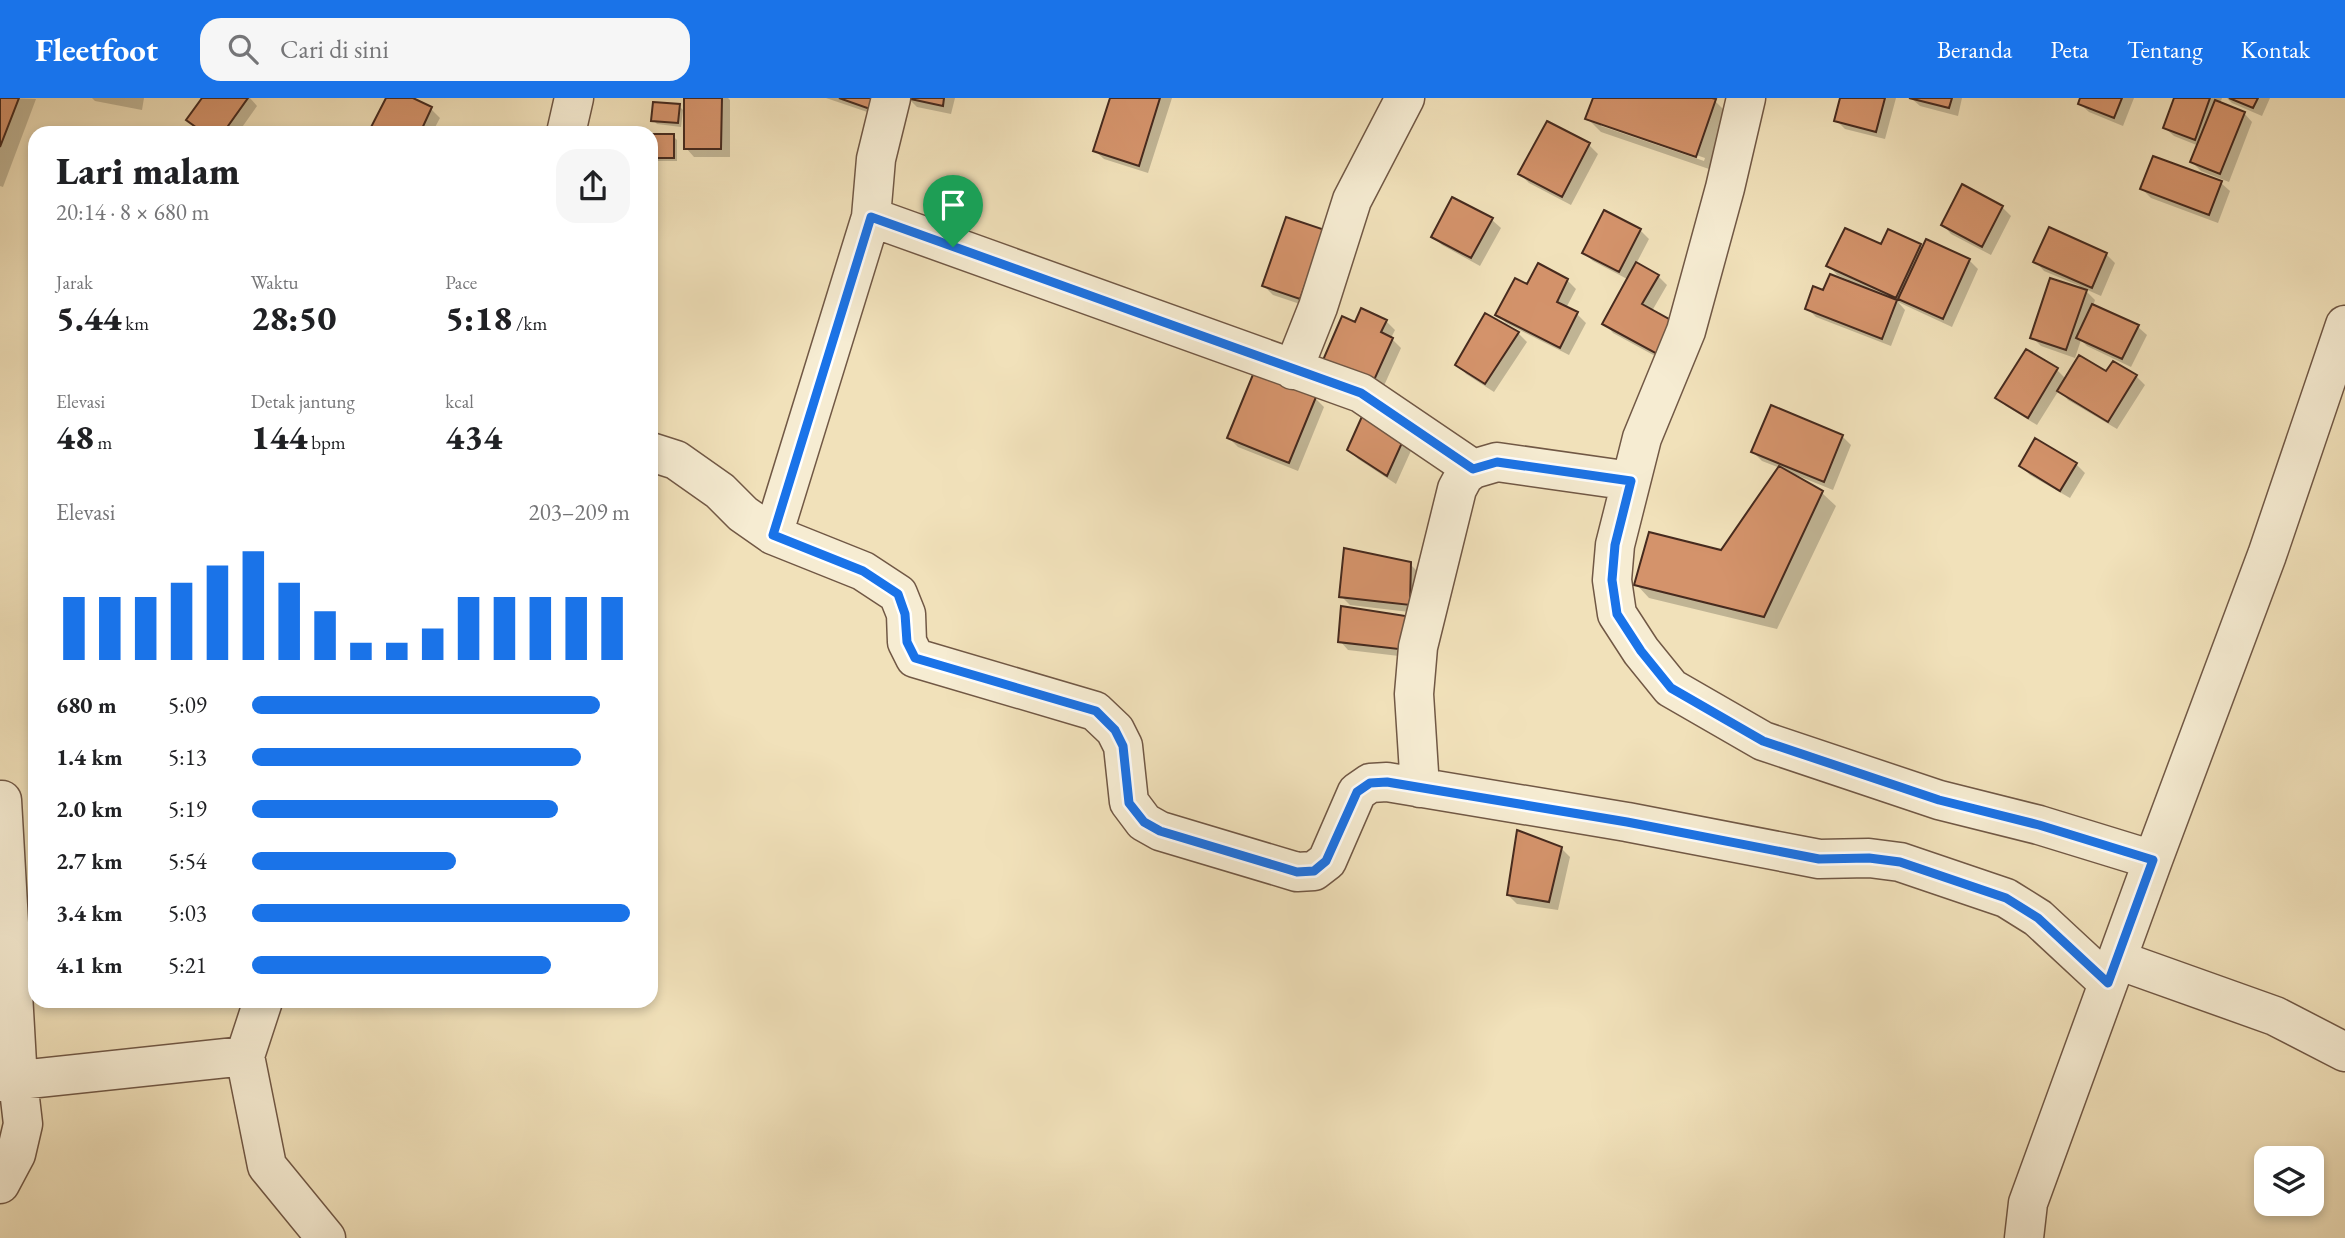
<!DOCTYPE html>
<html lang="id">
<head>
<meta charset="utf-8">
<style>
  body { margin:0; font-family:"EB Garamond",serif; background:#f6f6f6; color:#202124; height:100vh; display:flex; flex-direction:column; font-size:26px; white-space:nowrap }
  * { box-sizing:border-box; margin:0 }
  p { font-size:23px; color:#757577 }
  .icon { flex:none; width:38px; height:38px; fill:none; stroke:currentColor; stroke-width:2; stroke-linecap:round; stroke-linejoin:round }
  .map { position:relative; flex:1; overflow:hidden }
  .side { position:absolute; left:28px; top:28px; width:630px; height:882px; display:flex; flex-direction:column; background:#fff; border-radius:21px; box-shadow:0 4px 10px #0003 }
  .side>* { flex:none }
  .tools { position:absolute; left:2254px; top:1048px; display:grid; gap:14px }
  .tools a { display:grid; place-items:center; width:70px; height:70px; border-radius:14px; background:#fff; box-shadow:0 4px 10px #0003; font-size:35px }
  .pin { position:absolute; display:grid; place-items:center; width:60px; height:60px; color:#fff; margin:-72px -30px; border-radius:50% 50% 50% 0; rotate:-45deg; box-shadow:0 0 7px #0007 }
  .pin .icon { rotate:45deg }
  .round { display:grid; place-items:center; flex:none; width:74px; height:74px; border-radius:21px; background:#f6f6f6 }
  .summary { display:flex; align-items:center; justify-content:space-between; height:119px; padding:0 28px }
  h1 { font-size:38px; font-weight:800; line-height:52px }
  .stats { display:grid; grid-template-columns:repeat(3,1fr); gap:10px; height:119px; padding:7px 28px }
  .stats div { display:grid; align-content:center }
  .stats b { font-size:35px; font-weight:800 }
  .stats small { font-size:19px; font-weight:400 }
  .stats p { font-size:19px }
  .chart { height:196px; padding:14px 28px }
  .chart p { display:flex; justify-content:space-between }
  .chart svg { width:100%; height:126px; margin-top:7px; stroke:#1a73e8; stroke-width:6 }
  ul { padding:0 28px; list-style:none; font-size:23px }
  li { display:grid; grid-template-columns:112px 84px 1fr; align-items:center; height:52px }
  li i { height:18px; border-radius:9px; background:#1a73e8 }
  header { display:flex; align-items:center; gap:42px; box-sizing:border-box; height:98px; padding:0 35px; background:#1a73e8; color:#fff }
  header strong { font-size:33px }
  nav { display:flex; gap:38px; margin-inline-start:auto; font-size:24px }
  .search { width:490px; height:63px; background:#f6f6f6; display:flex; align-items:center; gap:18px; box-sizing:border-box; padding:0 24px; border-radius:21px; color:#757577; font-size:26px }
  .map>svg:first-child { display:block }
</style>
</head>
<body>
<header>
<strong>Fleetfoot</strong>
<div class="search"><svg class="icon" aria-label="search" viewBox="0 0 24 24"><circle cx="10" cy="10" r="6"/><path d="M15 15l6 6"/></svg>Cari di sini</div>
<nav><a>Beranda</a><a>Peta</a><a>Tentang</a><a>Kontak</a></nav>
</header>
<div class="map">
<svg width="2345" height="1140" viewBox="0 0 2345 1140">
  <rect width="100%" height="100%" fill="#f1e1ba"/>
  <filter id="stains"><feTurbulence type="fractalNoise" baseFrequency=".00286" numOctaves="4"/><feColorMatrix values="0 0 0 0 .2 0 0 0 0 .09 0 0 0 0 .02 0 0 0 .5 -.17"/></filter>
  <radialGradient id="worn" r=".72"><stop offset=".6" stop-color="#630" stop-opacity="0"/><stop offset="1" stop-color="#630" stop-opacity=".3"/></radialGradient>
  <path fill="#0003" fill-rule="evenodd" d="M0,0L36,1L3,89L0,88Z
    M92,0H144L142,12L95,3Z
    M205,0H250L257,8L238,35H203L189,22Z
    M388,0H409L431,11L440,20L432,35H370Z
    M686,0H728L730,2V59H694L686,50Z
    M826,0H886L879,18Z
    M908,0H955L951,16L917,9Z
    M1112,0H1172L1148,75L1104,61L1095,53Z
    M1595,0H1707L1715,3L1728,16L1709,71L1601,34L1587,20ZM1601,24L1705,60L1704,63L1601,28Z
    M1842,0H1896L1885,41L1845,31L1836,22Z
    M1911,0H1962L1958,18L1920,8Z
    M2082,0H2134L2123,28L2089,14L2080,6Z
    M2176,0H2222L2220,6L2244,15L2252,24L2229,84L2201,73L2192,64L2199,48L2174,38L2165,30Z
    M2227,0H2270L2262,18L2232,5Z
    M679,8L683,12L681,29L657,26L653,22Z
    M651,38H673L677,42V63H651Z
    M1589,47L1598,56L1571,107L1529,85L1520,76Z
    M2221,85L2230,93L2218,125L2151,100L2142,91Z
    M2002,109L2011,118L1991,157L1951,136L1943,127Z
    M1492,122L1501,130L1480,168L1442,147L1433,139Z
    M1640,132L1649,141L1636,166L1658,178L1667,187L1652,213L1668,265L1613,235L1605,226L1629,182L1593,163L1584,155Z
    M1333,142L1309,209L1273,197L1264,188Z
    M1927,143L1969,162L1978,171L1952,229L1898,204L1905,212L1891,248L1816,219L1807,210L1824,195L1847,184L1848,182L1837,177L1829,168L1881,148L1920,147L1924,151Z
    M2106,156L2115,165L2101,198L2083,190L2095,202L2093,208L2138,229L2147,237L2131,269L2087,248L2081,242L2075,260L2041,248L2032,239L2080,188L2044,173L2036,164Z
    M1567,182L1576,191L1566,210L1577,216L1586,225L1569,257L1506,225L1497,216L1528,188Z
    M1386,223L1395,232L1391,240L1401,250L1378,301L1423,326L1396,386L1358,361L1349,352L1373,297L1356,226Z
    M1518,235L1527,244L1494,294L1466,276L1458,267Z
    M2057,272L2066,281L2106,275L2136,278L2145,287L2117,331L2068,302L2059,292L2037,327L2006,308L1997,299Z
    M1315,300L1324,309L1298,373L1238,349L1229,340Z
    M1842,338L1851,347L1833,392L1796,377L1795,379L1822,395L1836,408L1777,531L1649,500L1636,486L1721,454L1780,370L1762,363L1753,354Z
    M2076,366L2085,375L2070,400L2030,377L2021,368Z
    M1410,466L1419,475L1418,515L1350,507L1341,498Z
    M1411,520L1416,560L1348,552L1340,543Z
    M1561,750L1570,759L1558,812L1517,806L1508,797Z"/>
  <path fill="#d4936b" stroke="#462a1e" stroke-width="2" d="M0,0H19L0,49Z
    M202,0H248L223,35H204L186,22Z
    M386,0H413L432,9L420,35H368Z
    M684,0H722L721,51H684Z
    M839,0H874L870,11Z
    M906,0H944L943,8Z
    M1110,0H1160L1139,68L1093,53Z
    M1593,0H1712L1716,1L1696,59L1585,21Z
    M1840,0H1885L1876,34L1834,23Z
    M1909,0H1952L1949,10Z
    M2080,0H2122L2114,20L2078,6Z
    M2174,0H2210L2195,42L2163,30Z
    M2229,0H2258L2253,10Z
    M2215,2L2245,14L2220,76L2190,64Z
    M653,4L680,6L678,25L651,23Z
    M1547,23L1590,45L1562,99L1518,76Z
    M651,36H674V60H651Z
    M2153,58L2222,83L2209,117L2140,91Z
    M1962,86L2003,108L1982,149L1941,127Z
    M1452,99L1493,120L1471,160L1431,139Z
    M1604,112L1641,131L1619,174L1582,155Z
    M1286,119L1325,132L1300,201L1262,188Z
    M2049,129L2107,155L2092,190L2033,164Z
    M1845,130L1881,146L1888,131L1921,146L1896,200L1826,168Z
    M1926,141L1970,161L1943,221L1898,201Z
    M1636,164L1659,177L1642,206L1676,225L1659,257L1602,226Z
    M1538,165L1568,181L1557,204L1578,214L1560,250L1495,217L1515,180L1527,186Z
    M1830,176L1897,202L1882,241L1805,211L1813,188L1823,192Z
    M2050,180L2087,192L2066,252L2030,240Z
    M2092,206L2139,227L2122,261L2076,240Z
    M1361,210L1387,222L1381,234L1393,240L1370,291L1320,269L1342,218L1355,224Z
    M1485,215L1519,234L1485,286L1455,267Z
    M2026,251L2058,270L2028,320L1995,300Z
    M2079,257L2106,273L2113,263L2137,277L2108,324L2057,293Z
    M1254,274L1316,299L1289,365L1227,340Z
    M1372,296L1415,316L1387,378L1347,352Z
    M1771,307L1843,337L1824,384L1751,354Z
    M2035,340L2077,365L2060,393L2019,368Z
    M1779,368L1823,393L1764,519L1634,487L1649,434L1721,452Z
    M1344,450L1411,464L1410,507L1339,499Z
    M1341,508L1412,519L1407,552L1338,544Z
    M1517,732L1562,749L1549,804L1507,797Z"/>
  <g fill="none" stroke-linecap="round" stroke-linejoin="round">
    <g stroke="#715845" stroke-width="41">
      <path id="minor" d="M1746,0L1725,90L1686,233L1642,340L1615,447L1612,482L1617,516L1641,553L1671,590L1763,643L1939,702L2039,727L2153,762
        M566,35L574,0
        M871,119L1361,295L1473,371
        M1293,272L1318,209L1352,102L1405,0
        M651,354L676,362L720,393L743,416L773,437L863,473L898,496L906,516L907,544L915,560L1095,613L1115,632L1123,648L1129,704L1144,724L1160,733L1297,774L1314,773L1327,763L1357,694L1370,685L1387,684L1627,724L1819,761L1869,760L1900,764L2006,800L2038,820L2108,885
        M773,437L871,119L876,61L891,0
        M1420,690L1414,596L1418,549L1457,391L1464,378L1473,371L1497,364L1631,383
        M2118,862L2275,918L2345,954
        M263,903L245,958L267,1068L326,1140
        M0,984L245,958
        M0,1086L16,1056L23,1026L18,983L2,702
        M2024,1140L2028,1105L2153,762L2267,457L2345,227"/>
    </g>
    <use href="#minor" stroke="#f6ecd2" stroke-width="38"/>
  </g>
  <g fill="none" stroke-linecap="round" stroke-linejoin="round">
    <g stroke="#fff" stroke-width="14">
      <path id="route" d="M871,119L1361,295L1473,371L1497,364L1631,383L1615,447L1612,482L1617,516L1641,553L1671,590L1763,643L1939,702L2039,727L2153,762L2108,885L2038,820L2006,800L1900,764L1869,760L1819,761L1627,724L1387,684L1370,685L1357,694L1326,763L1314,773L1297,774L1160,733L1144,724L1129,705L1123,648L1115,632L1096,613L915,560L907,544L905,516L898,496L863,473L773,437Z"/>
    </g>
    <use href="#route" stroke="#1a73e8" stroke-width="9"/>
  </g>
  <rect width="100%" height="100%" filter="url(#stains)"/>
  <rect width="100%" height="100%" fill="url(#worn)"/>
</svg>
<div class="tools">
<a><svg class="icon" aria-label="layers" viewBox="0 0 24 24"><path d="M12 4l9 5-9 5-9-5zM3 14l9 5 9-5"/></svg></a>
</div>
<div class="pin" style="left:953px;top:149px;background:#1e9e55"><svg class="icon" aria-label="arrive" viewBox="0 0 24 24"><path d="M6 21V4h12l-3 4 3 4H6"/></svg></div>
<section class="side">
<div class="summary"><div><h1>Lari malam</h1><p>20:14 · 8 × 680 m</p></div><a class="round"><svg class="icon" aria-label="share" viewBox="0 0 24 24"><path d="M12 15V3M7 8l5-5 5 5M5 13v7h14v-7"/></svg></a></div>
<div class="stats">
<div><p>Jarak</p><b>5.44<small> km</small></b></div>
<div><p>Waktu</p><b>28:50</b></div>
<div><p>Pace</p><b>5:18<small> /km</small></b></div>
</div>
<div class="stats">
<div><p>Elevasi</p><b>48<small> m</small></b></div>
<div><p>Detak jantung</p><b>144<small> bpm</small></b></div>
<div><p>kcal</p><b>434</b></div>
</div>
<div class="chart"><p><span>Elevasi</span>203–209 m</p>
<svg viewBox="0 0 160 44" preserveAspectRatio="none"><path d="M5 44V22M15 44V22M25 44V22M35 44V17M45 44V11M55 44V6M65 44V17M75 44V27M85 44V38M95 44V38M105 44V33M115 44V22M125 44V22M135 44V22M145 44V22M155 44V22"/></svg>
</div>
<ul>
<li><b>680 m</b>5:09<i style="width:92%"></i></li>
<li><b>1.4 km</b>5:13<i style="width:87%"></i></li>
<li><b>2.0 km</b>5:19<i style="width:81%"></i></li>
<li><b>2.7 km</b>5:54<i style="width:54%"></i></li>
<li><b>3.4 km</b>5:03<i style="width:100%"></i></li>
<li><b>4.1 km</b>5:21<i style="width:79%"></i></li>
</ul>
</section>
</div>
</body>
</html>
